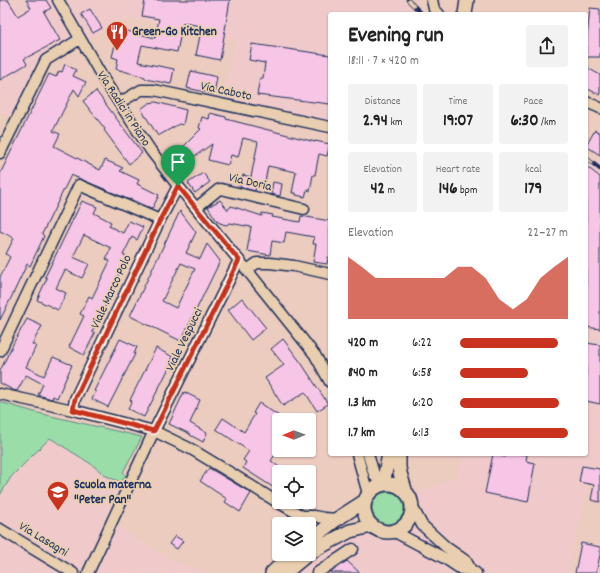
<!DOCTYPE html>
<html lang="en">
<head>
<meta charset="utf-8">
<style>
  body { margin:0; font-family:Dekko,sans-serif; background:#f2f2f2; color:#222; height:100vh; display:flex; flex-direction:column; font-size:15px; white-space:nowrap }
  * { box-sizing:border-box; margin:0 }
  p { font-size:13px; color:#767676 }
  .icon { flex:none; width:22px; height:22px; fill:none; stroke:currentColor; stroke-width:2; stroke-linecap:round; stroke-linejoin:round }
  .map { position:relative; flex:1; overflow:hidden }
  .side { position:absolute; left:328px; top:12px; width:260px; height:444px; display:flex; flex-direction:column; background:#fff; border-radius:4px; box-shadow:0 1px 3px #0004 }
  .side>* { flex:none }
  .needle { width:26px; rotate:269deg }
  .controls { position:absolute; left:272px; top:413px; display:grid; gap:8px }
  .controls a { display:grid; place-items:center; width:44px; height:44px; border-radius:4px; background:#fff; box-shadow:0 1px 3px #0004; font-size:20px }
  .pin { position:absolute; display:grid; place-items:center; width:34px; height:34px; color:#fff; margin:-41px -17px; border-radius:50% 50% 50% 0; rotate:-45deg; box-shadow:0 0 4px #0007 }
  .pin .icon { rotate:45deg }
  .round { display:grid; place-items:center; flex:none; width:42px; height:42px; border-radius:4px; background:#f2f2f2 }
  .headline { display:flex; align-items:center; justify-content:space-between; height:68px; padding:0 20px }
  h1 { font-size:22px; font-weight:800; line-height:30px }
  .figures { display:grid; grid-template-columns:repeat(3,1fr); gap:6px; height:68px; padding:4px 20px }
  .figures div { display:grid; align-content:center; border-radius:4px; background:#f2f2f2; text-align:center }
  .figures b { font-size:17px; font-weight:800 }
  .figures small { font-size:11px; font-weight:400 }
  .figures p { font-size:11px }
  .chart { height:112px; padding:8px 20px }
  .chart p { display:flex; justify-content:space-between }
  .chart svg { width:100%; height:72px; margin-top:4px; fill:#c8321e; opacity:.7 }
  ul { padding:0 20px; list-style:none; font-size:13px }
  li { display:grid; grid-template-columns:64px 48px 1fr; align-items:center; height:30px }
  li i { height:10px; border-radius:5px; background:#c8321e }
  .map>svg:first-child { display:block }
</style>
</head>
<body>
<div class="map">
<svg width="600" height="573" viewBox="0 0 600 573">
  <rect width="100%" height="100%" fill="#edccc0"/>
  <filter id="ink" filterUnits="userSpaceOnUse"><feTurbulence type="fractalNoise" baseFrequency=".025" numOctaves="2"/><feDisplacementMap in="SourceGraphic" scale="8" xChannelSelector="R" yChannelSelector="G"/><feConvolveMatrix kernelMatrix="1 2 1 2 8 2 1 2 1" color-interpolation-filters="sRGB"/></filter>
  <g filter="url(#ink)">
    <path fill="#f0cacb" d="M0,0H412L425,14H330V133L220,106L236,40L129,17L76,45L34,72L10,116L0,111Z
      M586,153L600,164V467L593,465L567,573H280L350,530L401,501L459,476L463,454H586Z
      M38,413L142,437L123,472L126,475L121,482L105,517L144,544L171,560L208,573H0V456Z"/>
    <path fill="#9bdda8" stroke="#5b8683" d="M0,402L38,413L142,437L123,472L126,475L121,482L106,476L91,464L50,438L11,477L0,495Z
      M372 508a16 16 0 1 1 32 0a16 16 0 1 1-32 0Z"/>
    <path fill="#f7c5e5" stroke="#1b2f5e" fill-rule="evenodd" d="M0,0H8L18,16L31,8L26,0H46L51,8L44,12L60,40L24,59L27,64L0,80Z
      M145,0H230L220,60L196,55L202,26L183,23L177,52L142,45L138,62L174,69L171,84L145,79V77L116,69L118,59L112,57L119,29L155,38L159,19L142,16Z
      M590,8L600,9V57H586L587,38Z
      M90,9L102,28L93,33L81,14Z
      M252,44L330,55V104L257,95L260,78H263L265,63L249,60Z
      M65,64L76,70L73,76L86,82L79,96L74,89L53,131L60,134L54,146L100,170L105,160L123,168L120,171L139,180L137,184L159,195L152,209L130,199V200L71,175L42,234L44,236L39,247L30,266L27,264L12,296L0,320V277L10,257L6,254L14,238L0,231V174L49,74L56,77L59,71L62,72Z
      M586,67L600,75V95L586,88Z
      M191,71L217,77L214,94L187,88Z
      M96,91L142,153L129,164L104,130L105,129L83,101Z
      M156,102L186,110L183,125L179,124L158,136L141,109L149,103Z
      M210,113L226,117V119L315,142V141L330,144L327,156L319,154L315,175H313L310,191L307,190L305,197L296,195V193H292L296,172L268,166L264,187L256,185L255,191L240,187L243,175L251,177L258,142L243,138L238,157L231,155L228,165L208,160L212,144L195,156L189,155L183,159L178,152L201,129L199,128L202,117L209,119Z
      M595,130L600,133V155L586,146Z
      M586,166L600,177V329L586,327Z
      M203,173L210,182L195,193L188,183Z
      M273,182L282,184L280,196L271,194Z
      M220,200L228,210L231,206L262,216V213L273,215L272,217L300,222L301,216L330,221V258L328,257L327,264L313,262L316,244H313L314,237L286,232L284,243L272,241L270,255L247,251L251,227L230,223L226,225L220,223L217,221L208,207Z
      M82,201L97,207L94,213L111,222L109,226L123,233L129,221L143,227L137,240L132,237L123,255L127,257L117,278L119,279L92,332L95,333L84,355L69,347L84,316L80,314L89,296L92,298L110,261L106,259L111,248L84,235L73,257L89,264L82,278L65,270L56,288L66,293L58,310L37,300L47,278L45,277Z
      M180,211L196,232L186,253L200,259L207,244L220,261L181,341L130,316ZM181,263L195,269L176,308L162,301Z
      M242,298L266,328L251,340L228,310Z
      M27,319L42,326L32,344L36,346L26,367L44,376L53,357L72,365L57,398L53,396L52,399L38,395L43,384L26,375L17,391L13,390L0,383V371L14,342Z
      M120,339L137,347L134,354H135L108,407L92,399L96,392L94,391Z
      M283,339L302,364L328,404L317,411L305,392L283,406L265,378L284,365L271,349Z
      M586,343L600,345V404L586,401Z
      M156,348L173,357L170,363L171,364L144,417L128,409L132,401L130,400Z
      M184,392L200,400L190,423L207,433L203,442L190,435V434L169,424Z
      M259,403L279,416V437L277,439L279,438V448L271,461L279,467V491L243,468L246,462L243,460L249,451L216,429L223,418L244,432L255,414L253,413Z
      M493,454L505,457L506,454H527L526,461L535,463L528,502L485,493Z
      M582,466L600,469V502L591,500L594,485L579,482Z
      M209,468L251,493L240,512L225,502L227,499L200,481Z
      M175,536L183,541L177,549L169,544Z
      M581,543L600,547V555L596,573H575Z
      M347,561L360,573H330L344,563Z"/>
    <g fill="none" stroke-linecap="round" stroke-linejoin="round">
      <g stroke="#1b2f5e" stroke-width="13">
        <path id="minor" d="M58,0L104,80L151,151L178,186L247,270L315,355L330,382
          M432,0L434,9L439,14
          M586,102L596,106L600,108
          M119,103L141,90H154L330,127
          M0,153L46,60L80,39
          M196,208L218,190L221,189L304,209
          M247,270L257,263H270L294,266L330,274
          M0,351L79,185L160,220
          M0,394L73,410L154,431L191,449L234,475L274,500L302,516H314L324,518L337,519
          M73,410L75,399L160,220L178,186
          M357,454L368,494
          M368,454L374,474L381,485
          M412,506L422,525L446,547L466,561L471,570
          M0,529L73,573
          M393,531L446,559L461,569L471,570L476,573
          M88,573L154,431L239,260
          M317,573L353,549"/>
      </g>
      <g stroke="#1b2f5e" stroke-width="16">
        <path id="major" d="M465,14L467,0
          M399,454V467L400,473L406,493
          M364 508a24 24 0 1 1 48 0a24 24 0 1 1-48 0Z
          M383,484L389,454
          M309,541L337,519L365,501
          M309,553L350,531L372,526
          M272,573L292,554
          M285,573L308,554"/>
      </g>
      <use href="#minor" stroke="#e9cfb0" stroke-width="10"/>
      <use href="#major" stroke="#e9cfb0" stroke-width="13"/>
      <g stroke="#1b2f5e" stroke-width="4.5">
        <path id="rail" d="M408,0L422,14
          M586,158L600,169"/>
      </g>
      <use href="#rail" stroke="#e9cfb0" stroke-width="3" stroke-dasharray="9" stroke-linecap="butt"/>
    </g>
  </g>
  <g fill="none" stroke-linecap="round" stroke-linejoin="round" filter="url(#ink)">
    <g stroke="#fff" stroke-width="8">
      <path id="route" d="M178,186L239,260L154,431L73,410L75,399L160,220Z"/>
    </g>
    <use href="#route" stroke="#c8321e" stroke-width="5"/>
  </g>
  <defs>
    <g id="restaurant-pin" transform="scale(1.15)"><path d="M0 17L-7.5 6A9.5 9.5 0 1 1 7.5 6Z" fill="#c8321e" stroke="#e9cfb0"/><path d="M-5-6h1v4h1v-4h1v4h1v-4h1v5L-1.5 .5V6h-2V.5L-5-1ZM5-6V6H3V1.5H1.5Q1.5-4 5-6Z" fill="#fff"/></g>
    <g id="school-pin" transform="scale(1.15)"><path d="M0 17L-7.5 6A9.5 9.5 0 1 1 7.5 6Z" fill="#c8321e" stroke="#e9cfb0"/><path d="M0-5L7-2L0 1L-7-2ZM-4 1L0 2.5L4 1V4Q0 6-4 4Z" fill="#fff"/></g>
  </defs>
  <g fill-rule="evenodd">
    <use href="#restaurant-pin" x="117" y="32"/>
    <use href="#school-pin" x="58" y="492"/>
  </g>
  <g text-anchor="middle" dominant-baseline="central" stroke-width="3.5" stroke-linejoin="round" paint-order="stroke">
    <g font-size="13" font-weight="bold" fill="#1b2f5e" stroke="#e9cfb0" text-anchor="start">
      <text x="132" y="32">Green-Go Kitchen</text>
      <text x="74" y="485">Scuola materna<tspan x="74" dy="15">"Peter Pan"</tspan></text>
    </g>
    <g font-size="13" fill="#1b2f5e" stroke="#e9cfb0">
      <text transform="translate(226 92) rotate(12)">Via Caboto</text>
      <text transform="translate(123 109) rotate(57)">Via Radici in Piano</text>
      <text transform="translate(250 183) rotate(13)">Via Doria</text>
      <text transform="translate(112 292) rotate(-65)">Viale Marco Polo</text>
      <text transform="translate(185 340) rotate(-64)">Viale Vespucci</text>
      <text transform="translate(43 540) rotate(31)">Via Lasagni</text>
    </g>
  </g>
</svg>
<div class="controls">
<a><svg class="needle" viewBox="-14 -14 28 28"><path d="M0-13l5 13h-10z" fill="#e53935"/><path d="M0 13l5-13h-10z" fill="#767676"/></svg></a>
<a><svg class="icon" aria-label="locate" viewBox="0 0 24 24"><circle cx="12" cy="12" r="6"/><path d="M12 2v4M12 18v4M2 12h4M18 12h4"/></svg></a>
<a><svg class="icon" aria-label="layers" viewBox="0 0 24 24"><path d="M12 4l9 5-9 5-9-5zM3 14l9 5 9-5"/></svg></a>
</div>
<div class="pin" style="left:178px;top:186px;background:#1e9e55"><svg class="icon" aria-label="arrive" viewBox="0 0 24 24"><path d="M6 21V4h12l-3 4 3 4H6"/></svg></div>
<section class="side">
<div class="headline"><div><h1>Evening run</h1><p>18:11 · 7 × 420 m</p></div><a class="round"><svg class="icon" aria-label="share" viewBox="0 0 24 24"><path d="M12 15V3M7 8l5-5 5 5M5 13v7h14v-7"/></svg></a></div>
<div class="figures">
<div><p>Distance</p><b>2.94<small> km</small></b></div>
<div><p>Time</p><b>19:07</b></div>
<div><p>Pace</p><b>6:30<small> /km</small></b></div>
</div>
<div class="figures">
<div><p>Elevation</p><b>42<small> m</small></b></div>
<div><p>Heart rate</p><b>146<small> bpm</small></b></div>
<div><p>kcal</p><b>179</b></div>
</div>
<div class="chart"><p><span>Elevation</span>22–27 m</p>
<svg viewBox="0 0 160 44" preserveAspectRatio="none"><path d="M0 44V6L10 12L20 19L30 19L40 19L50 19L60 19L70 19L80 12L90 12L100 19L110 32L120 38L130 32L140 19L150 12L160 6V44z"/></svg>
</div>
<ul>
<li><b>420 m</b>6:22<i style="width:91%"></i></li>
<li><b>840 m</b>6:58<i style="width:63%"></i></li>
<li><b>1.3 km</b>6:20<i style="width:92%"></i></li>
<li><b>1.7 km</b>6:13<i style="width:100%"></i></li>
</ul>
</section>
</div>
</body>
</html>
